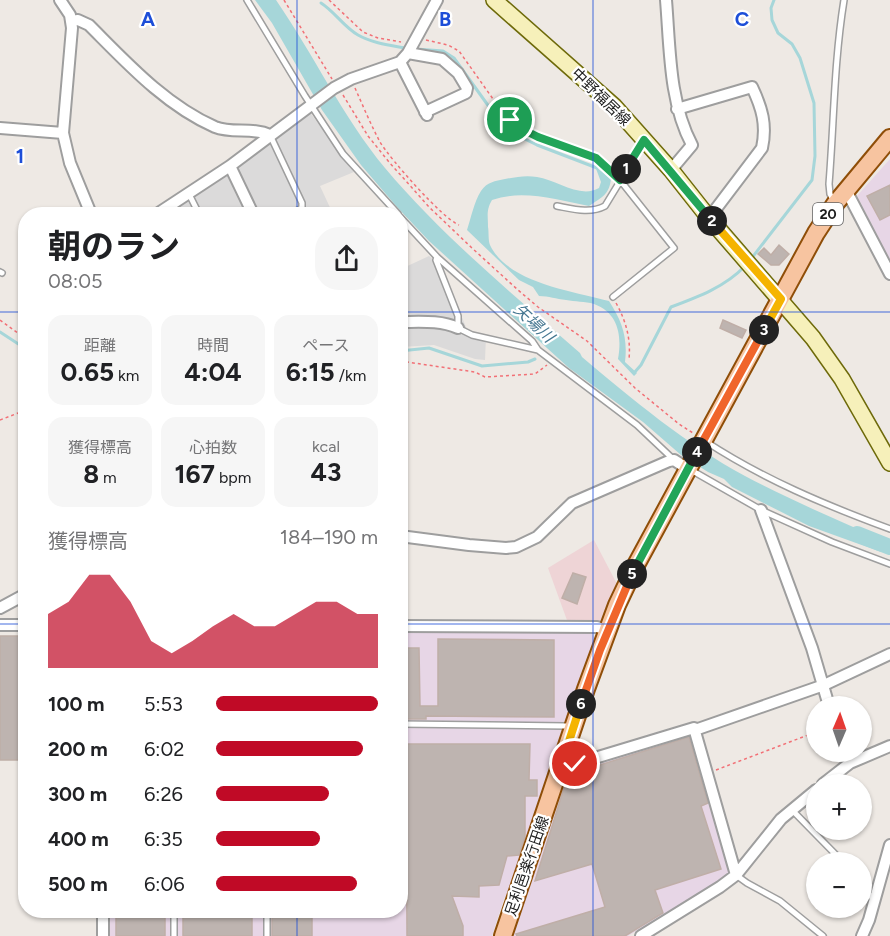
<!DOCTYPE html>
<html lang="ja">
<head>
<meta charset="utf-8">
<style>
  body { margin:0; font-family:Figtree,"Noto Sans JP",sans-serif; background:#f6f6f6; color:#202124; height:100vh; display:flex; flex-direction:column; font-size:22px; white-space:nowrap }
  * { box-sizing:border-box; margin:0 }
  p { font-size:20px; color:#757577 }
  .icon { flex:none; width:33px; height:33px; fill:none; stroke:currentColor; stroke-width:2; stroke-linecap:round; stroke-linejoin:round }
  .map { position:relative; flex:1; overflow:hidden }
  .side { position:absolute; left:18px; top:207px; width:390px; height:711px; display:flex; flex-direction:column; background:#fff; border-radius:24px; box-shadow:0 2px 4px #0004 }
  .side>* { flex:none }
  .needle { width:39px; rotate:2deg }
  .tools { position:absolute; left:806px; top:696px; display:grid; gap:12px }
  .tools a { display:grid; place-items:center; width:66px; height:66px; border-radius:50%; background:#fff; box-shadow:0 2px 4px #0004; font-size:30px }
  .pin { position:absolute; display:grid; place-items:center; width:51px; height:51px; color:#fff; margin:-26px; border:3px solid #fff; border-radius:50%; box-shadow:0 2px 6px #0007 }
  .km { position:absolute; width:30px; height:30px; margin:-15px; border-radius:50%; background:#222; color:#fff; font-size:16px; line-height:30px; text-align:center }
  .round { display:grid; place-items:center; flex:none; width:63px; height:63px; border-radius:24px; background:#f6f6f6 }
  .summary { display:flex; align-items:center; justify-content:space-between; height:102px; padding:0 30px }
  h1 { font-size:33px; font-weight:700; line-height:45px }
  .metrics { display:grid; grid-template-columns:repeat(3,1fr); gap:9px; height:102px; padding:6px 30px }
  .metrics div { display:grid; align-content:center; border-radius:15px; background:#f6f6f6; text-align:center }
  .metrics b { font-size:26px; font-weight:700 }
  .metrics small { font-size:16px; font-weight:400 }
  .metrics p { font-size:16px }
  .chart { height:168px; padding:12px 30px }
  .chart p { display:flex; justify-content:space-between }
  .chart svg { width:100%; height:108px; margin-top:6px; fill:#c00a26; opacity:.7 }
  ul { padding:0 30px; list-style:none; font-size:20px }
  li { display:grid; grid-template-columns:96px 72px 1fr; align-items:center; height:45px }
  li i { height:15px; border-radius:8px; background:#c00a26 }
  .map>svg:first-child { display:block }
</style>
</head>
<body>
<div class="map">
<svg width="890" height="936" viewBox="0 0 890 936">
  <rect width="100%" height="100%" fill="#eee9e4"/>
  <path fill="#dbdada" d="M309,111L354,172L320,186L333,214H163Z
    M429,256L441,266L468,332L486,336L485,360L475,359L434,345L401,347V269Z"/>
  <path fill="#eed4d6" d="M594,540L617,584L603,618L596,624L568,623L548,568Z"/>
  <path fill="#e7d6e6" d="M890,159V260L857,196Z
    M401,631L590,632L595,638L514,880L504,899L492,936H107V911L400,910Z
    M690,734L730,862V871L721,880L628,936H513L567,774L571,770Z"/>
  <path fill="#a6d6d9" d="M255,0H276C314,55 342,116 385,168C443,237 513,294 580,353L582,357C632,399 687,445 745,476C788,499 833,518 878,538L881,552L809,526L732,487L724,479L708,472L681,455L643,422L569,368L429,241L397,207L361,165L322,110L272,23Z
    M595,166L611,179C609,195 602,197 589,206C557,200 523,189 492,200C486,210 488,216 488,227C489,232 488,240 490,245C508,283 573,291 609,301C622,321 628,338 625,362L637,373L634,376L618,359C622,337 619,313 594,304C585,301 575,302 566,300C556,299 549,296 539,296L533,287L519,280L467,230C471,218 474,202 481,191C487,182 495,181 505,179C516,177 526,175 537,177C557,180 580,199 599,188L601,182Z"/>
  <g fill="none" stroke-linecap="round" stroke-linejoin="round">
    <path stroke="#a6d6d9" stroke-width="3" d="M321,3C335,12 344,27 358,35C372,43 389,45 405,48
      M416,49L443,51L454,58L505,129L537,145L597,168
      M751,259L812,180L815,156L814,103L800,58L792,44L778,33L772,20L771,8L774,0
      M0,332L26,349
      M400,351L429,348L482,366L528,362L535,359
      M634,373L641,365L671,307C698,297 725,287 745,266"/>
    <path stroke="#a6d6d9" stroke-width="16" d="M857,534L890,547"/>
  </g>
  <path fill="#beb4b0" stroke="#bfaea7" stroke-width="1.5" d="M890,185V215L880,220L867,196Z
    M779,245L789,254L779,265H771L758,254L764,248L771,255Z
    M723,320L746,330L742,338L720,328Z
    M573,573L586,577L577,604L562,598Z
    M0,636H26V760H0Z
    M438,639L554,640V717L426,716V719H400V648H419L420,706H438Z
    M689,737L708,803L701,806L721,869L655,890L663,913L625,936H517L516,934L605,907L592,864L535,881L568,775Z
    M406,744H530L529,780H537V796H525V837L519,855L507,856L499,885L479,886V897L452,896L463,926V936H407Z
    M116,910H165V936H116Z
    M183,910H252V936H183Z
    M312,916V936H272V917Z"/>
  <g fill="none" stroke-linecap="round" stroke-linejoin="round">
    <g stroke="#9e9e9e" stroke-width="8">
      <path id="lane" d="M247,0L305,96L343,154L398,214
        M270,135L302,203V208L290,214
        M189,194L199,214
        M834,202L830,194L829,184C834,122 834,62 844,0
        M557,206C573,209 590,214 605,206L644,142
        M400,217L437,257L532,341L538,350L637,425L673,459
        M437,257L436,260L458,316V328L472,335L538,350
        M0,272L2,273
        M613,297L674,248L620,180
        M705,441C763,479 825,505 890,529
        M691,470L761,510L832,542L890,564
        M400,724L566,726L572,728
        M400,749H402
        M792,810L843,862
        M736,875L747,883L780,901L823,936
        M861,884L873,899
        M174,936V910
        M267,936V910"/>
    </g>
    <g stroke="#9e9e9e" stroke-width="14">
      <path id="street" d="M60,0L70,15L72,28L63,133L70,163L91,214
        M666,0C670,48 669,102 692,145L671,170
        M72,21L78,20L89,25C126,62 165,105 215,127C232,134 252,127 270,135
        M408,53L442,59L458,73L467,88L466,93L425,112
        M400,62L427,115
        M677,109L752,87C762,108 767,125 762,148L709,218
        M0,128L63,133
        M230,166L253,214
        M846,190L890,274
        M157,214L230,166L334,88L351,79L400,62L408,53L437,0
        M400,322C420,322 440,320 458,328
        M761,510L812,648L829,706
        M400,536L469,545L506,548L516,547L537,537L572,503L669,461L674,460L688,469
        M0,608L26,594
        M0,625H26
        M400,626L597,627L608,630
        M695,730L824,685L890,654
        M562,763L575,764L694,728L736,875
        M823,784L850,763L890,746
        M103,910V936
        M641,936L720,887L736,875L781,819L816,790
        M862,936L869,920L890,845"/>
    </g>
    <g stroke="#6e6a0a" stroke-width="18">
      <path id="secondary" d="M494,0L614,106L671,170L709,218L813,338L842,379L890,463"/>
    </g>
    <g stroke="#8f4e08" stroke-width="20">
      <path id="primary" d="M503,936L586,689L617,605L636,565L816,233L835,204L890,138"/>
    </g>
    <path stroke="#f27076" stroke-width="1.5" stroke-dasharray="3 3" stroke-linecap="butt" d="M284,0L332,79
      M329,0L363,32L378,38L401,42
      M426,40L448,45L459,51L498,106L515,124L538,137L596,158L616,175
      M355,88C363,106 371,125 380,142C390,159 443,219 459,225
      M343,95L368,136L389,162L429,207L473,249L518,290L538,307L587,341L635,388L679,424L693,433
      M616,303C626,321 631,339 629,359
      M0,320L26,339
      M400,361L475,372L485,377L535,374L547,365
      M0,420L26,410
      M716,770L816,732"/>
    <use href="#lane" stroke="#fff" stroke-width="5"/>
    <use href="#street" stroke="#fff" stroke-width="10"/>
    <use href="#secondary" stroke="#f6f0ba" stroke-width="15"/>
    <use href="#primary" stroke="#f7c4a0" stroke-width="16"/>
  </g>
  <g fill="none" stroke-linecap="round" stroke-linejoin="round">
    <g stroke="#fff" stroke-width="12">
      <path id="split-1" d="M510,120L520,128L538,137L596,158L620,180L626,169"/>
    </g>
    <g stroke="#fff" stroke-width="12">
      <path id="split-2" d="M626,169L644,140L712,221"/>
    </g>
    <g stroke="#fff" stroke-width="12">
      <path id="split-3" d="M712,221L781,299L764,330"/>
    </g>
    <g stroke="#fff" stroke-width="12">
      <path id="split-4" d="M697,452L764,330"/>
    </g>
    <g stroke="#fff" stroke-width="12">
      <path id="split-5" d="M632,574L697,452"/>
    </g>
    <g stroke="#fff" stroke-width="12">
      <path id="split-6" d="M581,704L600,650L632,574"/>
    </g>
    <g stroke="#fff" stroke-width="12">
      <path id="split-7" d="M575,764L562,763L581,704"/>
    </g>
    <use href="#split-1" stroke="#22a559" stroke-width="8"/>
    <use href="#split-2" stroke="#22a559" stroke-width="8"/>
    <use href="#split-3" stroke="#f5b400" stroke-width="8"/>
    <use href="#split-4" stroke="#f0652b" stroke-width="8"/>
    <use href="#split-5" stroke="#22a559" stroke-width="8"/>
    <use href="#split-6" stroke="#f0652b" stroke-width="8"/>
    <use href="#split-7" stroke="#f5b400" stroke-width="8"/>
  </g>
  <path fill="none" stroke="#1d4ed8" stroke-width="1.5" stroke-opacity="0.55" d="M297,0V214M593,0V936M0,312H26M400,312H890M0,624H26M400,624H890M297,910V936"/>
  <g text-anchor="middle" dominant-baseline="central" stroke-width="4.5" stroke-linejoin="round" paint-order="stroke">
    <rect fill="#fff" stroke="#616161" stroke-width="1.5" x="813" y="203" width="30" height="22" rx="4.5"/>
    <g font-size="14" font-weight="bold" fill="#1d1d1d">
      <text x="828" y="214">20</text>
    </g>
    <g font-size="15" fill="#1d1d1d" stroke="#fff">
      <text transform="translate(601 97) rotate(44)">中野福居線</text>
      <text transform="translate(527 866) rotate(-71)">足利邑楽行田線</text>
    </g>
    <g font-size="16" font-style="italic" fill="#467791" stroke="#fff">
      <text transform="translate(534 323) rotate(43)">矢場川</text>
    </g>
  </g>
  <g font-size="20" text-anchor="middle" font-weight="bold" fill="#1d4ed8" stroke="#fff" stroke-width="4.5" stroke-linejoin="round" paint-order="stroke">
    <text x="148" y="26">A</text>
    <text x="445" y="26">B</text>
    <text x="742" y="26">C</text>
    <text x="20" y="163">1</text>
  </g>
</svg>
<div class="tools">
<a><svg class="needle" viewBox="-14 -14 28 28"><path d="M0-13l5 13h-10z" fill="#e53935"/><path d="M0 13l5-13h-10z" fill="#757577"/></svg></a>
<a>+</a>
<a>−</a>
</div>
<div class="pin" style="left:510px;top:120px;background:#1e9e55"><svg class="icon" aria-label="arrive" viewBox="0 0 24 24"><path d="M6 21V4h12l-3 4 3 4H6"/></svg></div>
<div class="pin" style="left:575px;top:764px;background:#d93025"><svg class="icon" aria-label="check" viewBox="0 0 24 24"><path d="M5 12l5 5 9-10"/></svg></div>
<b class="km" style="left:626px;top:169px">1</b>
<b class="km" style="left:712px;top:221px">2</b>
<b class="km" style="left:764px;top:330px">3</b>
<b class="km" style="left:697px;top:452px">4</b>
<b class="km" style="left:632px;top:574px">5</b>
<b class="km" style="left:581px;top:704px">6</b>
<section class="side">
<div class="summary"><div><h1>朝のラン</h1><p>08:05</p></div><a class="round"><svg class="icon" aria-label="share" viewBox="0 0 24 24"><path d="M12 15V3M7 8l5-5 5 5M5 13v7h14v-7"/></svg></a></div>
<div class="metrics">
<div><p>距離</p><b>0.65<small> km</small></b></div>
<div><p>時間</p><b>4:04</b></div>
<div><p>ペース</p><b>6:15<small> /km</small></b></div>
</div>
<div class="metrics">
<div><p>獲得標高</p><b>8<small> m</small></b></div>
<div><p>心拍数</p><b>167<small> bpm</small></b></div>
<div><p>kcal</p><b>43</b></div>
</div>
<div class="chart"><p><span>獲得標高</span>184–190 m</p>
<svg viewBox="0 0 160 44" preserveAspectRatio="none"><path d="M0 44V22L10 17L20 6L30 6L40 17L50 33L60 38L70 33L80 27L90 22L100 27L110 27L120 22L130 17L140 17L150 22L160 22V44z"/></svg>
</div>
<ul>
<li><b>100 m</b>5:53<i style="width:100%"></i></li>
<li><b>200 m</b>6:02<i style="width:91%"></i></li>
<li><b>300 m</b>6:26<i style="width:70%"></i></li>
<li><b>400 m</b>6:35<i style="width:64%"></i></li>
<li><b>500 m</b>6:06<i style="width:87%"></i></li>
</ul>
</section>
</div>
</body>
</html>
